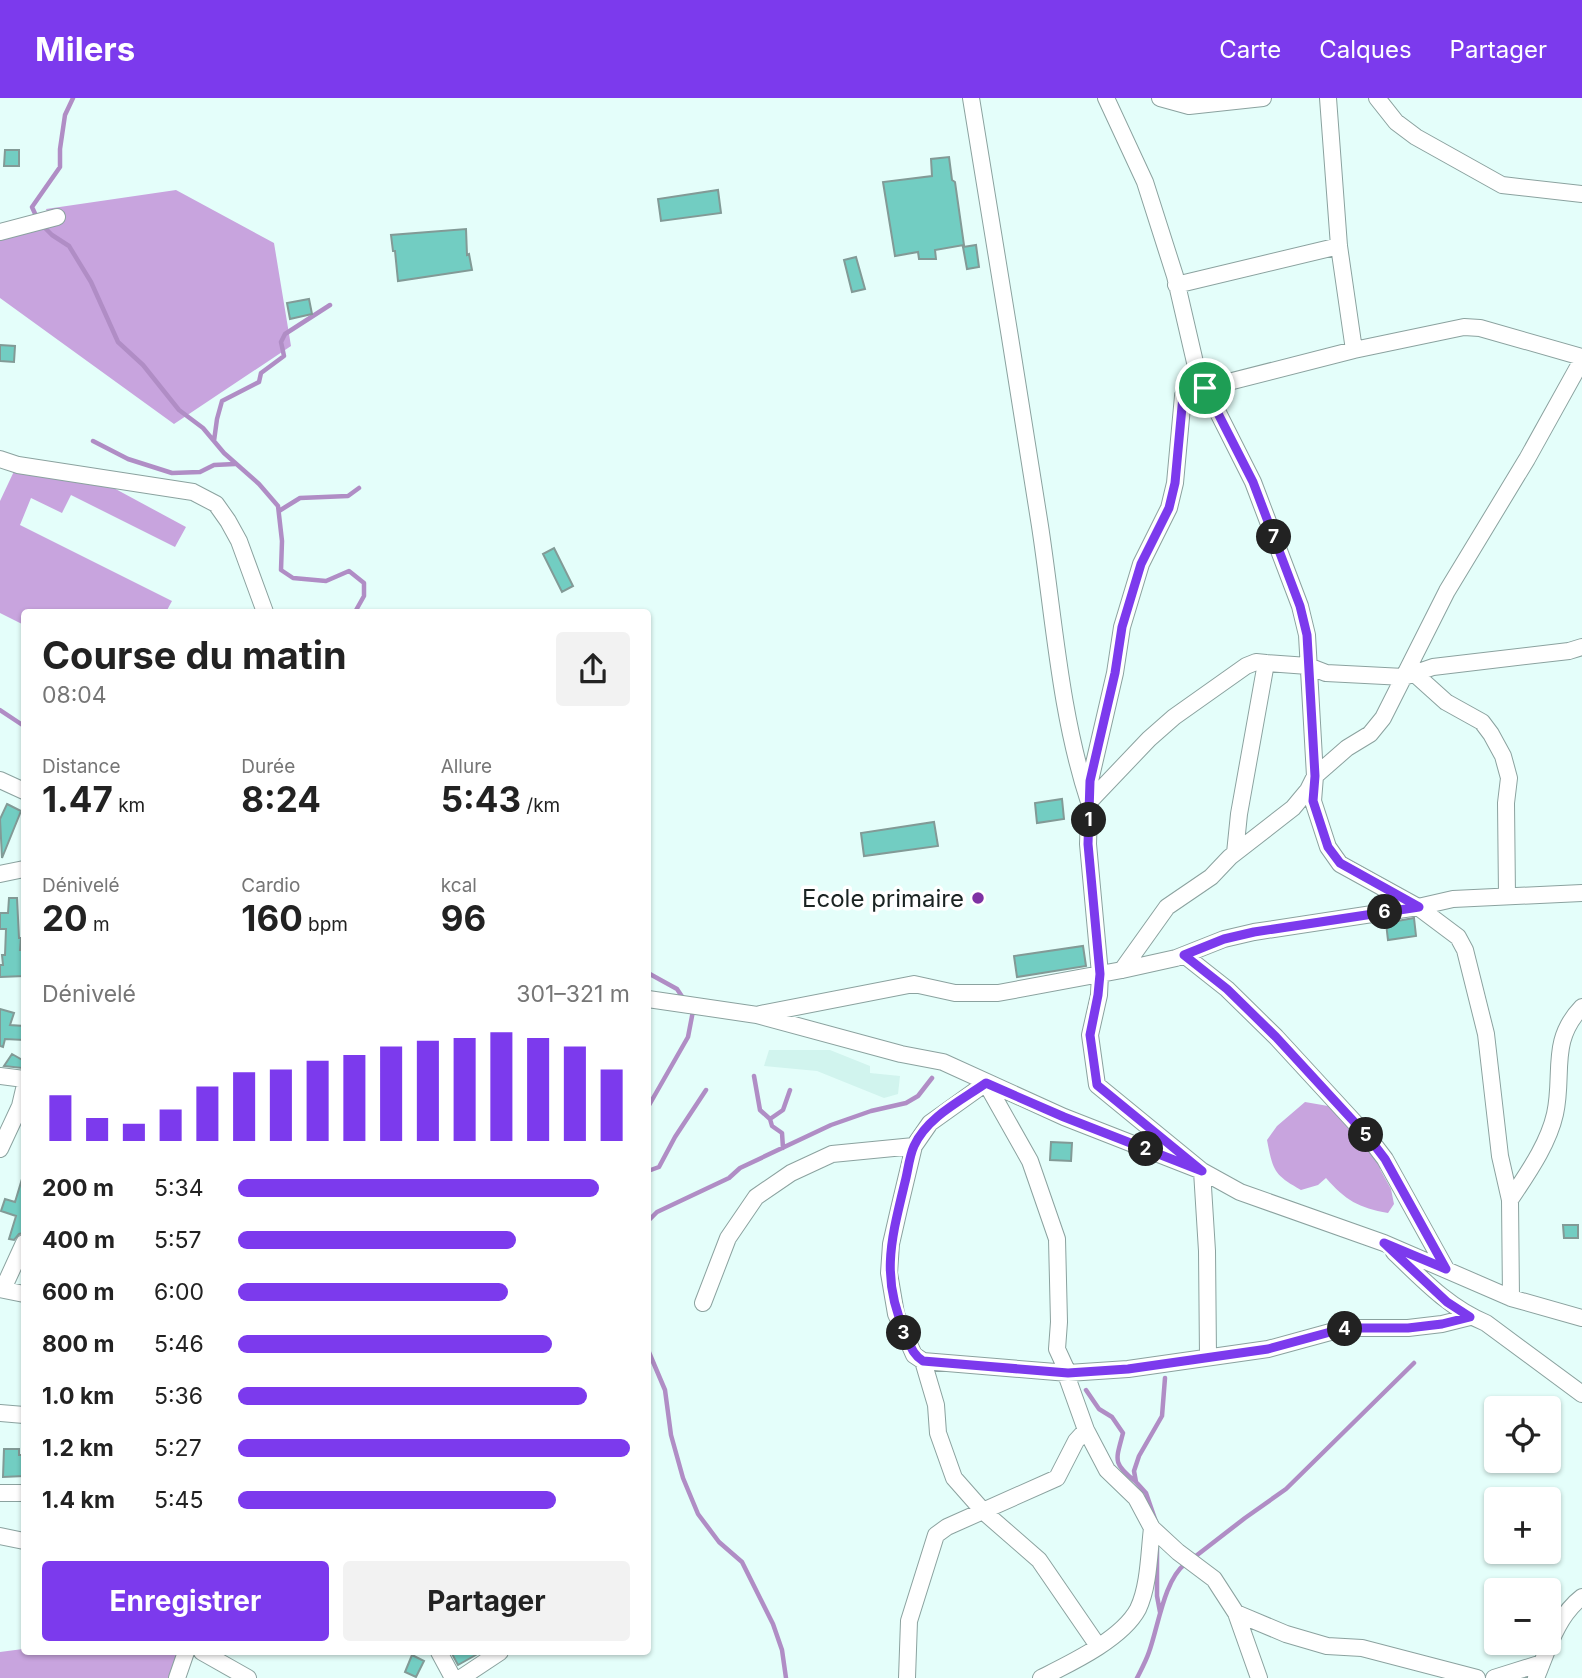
<!DOCTYPE html>
<html lang="fr">
<head>
<meta charset="utf-8">
<style>
  body { margin:0; font-family:Inter,sans-serif; background:#f2f2f2; color:#222; height:100vh; display:flex; flex-direction:column; font-size:26px; white-space:nowrap }
  * { box-sizing:border-box; margin:0 }
  p { font-size:23px; color:#767676 }
  .icon { flex:none; width:38px; height:38px; fill:none; stroke:currentColor; stroke-width:2; stroke-linecap:round; stroke-linejoin:round }
  .map { position:relative; flex:1; overflow:hidden }
  .side { position:absolute; left:21px; top:511px; width:630px; height:1046px; display:flex; flex-direction:column; background:#fff; border-radius:7px; box-shadow:0 2px 5px #0004 }
  .side>* { flex:none }
  .tools { position:absolute; left:1484px; top:1298px; display:grid; gap:14px }
  .tools a { display:grid; place-items:center; width:77px; height:77px; border-radius:7px; background:#fff; box-shadow:0 2px 5px #0004; font-size:35px }
  .pin { position:absolute; display:grid; place-items:center; width:60px; height:60px; color:#fff; margin:-30px; border:4px solid #fff; border-radius:50%; box-shadow:0 2px 7px #0007 }
  .km { position:absolute; width:35px; height:35px; margin:-18px; border-radius:50%; background:#222; color:#fff; font-size:19px; line-height:35px; text-align:center }
  .round { display:grid; place-items:center; flex:none; width:74px; height:74px; border-radius:7px; background:#f2f2f2 }
  .overview { display:flex; align-items:center; justify-content:space-between; height:119px; padding:0 21px }
  h1 { font-size:38px; font-weight:700; line-height:52px }
  .figures { display:grid; grid-template-columns:repeat(3,1fr); gap:10px; height:119px; padding:7px 21px }
  .figures div { display:grid; align-content:center }
  .figures b { font-size:35px; font-weight:700 }
  .figures small { font-size:19px; font-weight:400 }
  .figures p { font-size:19px }
  .chart { height:196px; padding:14px 21px }
  .chart p { display:flex; justify-content:space-between }
  .chart svg { width:100%; height:126px; margin-top:7px; stroke:#7c3aed; stroke-width:6 }
  .button { display:flex; gap:14px; margin-top:auto; padding:14px 21px }
  .button a { flex:1; height:80px; border-radius:7px; background:#7c3aed; color:#fff; font-size:28px; font-weight:700; line-height:80px; text-align:center }
  .button a+a { background:#f2f2f2; color:#222 }
  ul { padding:0 21px; list-style:none; font-size:23px }
  li { display:grid; grid-template-columns:112px 84px 1fr; align-items:center; height:52px }
  li i { height:18px; border-radius:9px; background:#7c3aed }
  header { display:flex; align-items:center; gap:42px; box-sizing:border-box; height:98px; padding:0 35px; background:#7c3aed; color:#fff }
  header strong { font-size:33px }
  nav { display:flex; gap:38px; margin-inline-start:auto; font-size:24px }
  .map>svg:first-child { display:block }
</style>
</head>
<body>
<header>
<strong>Milers</strong>
<nav><a>Carte</a><a>Calques</a><a>Partager</a></nav>
</header>
<div class="map">
<svg width="1582" height="1580" viewBox="0 0 1582 1580">
  <rect width="100%" height="100%" fill="#e4fefa"/>
  <path fill="#d1f4ee" d="M769,952H830L870,968V975L900,978L898,996L884,1000L817,973L764,968Z"/>
  <path fill="#c8a4de" d="M176,92L274,145L291,248L174,326L0,200V132L50,122L46,111Z
    M16,369L97,381L186,429L175,449L71,397L62,415L31,400L20,427L172,503L166,514H24V527L0,515V403Z
    M1305,1004L1328,1008L1369,1040L1385,1061L1380,1071L1391,1091L1394,1106L1388,1115C1359,1110 1345,1102 1326,1080L1318,1087L1301,1092C1274,1077 1273,1073 1267,1042L1277,1028Z
    M23,1539L24,1554H171L187,1567L183,1580H0V1554L23,1551Z"/>
  <g fill="none" stroke-linecap="round" stroke-linejoin="round">
    <path stroke="#b08dc5" stroke-width="4.5" d="M37,120L32,109L60,69V51L65,17L73,0
      M42,127L52,137L69,148L91,184L118,244L143,267L179,312L203,330L224,355L259,386L278,408L282,443L281,472L293,480L326,483L349,473L364,485V498L355,514
      M93,343L128,361L172,375L200,374L214,367L235,366
      M214,343L217,321L222,303L259,284L261,275L284,258L281,244L285,236L330,207
      M279,413L300,400L348,398L359,390
      M0,612L24,628
      M648,875L677,891L685,903
      M648,933V929
      M754,978L760,1012L770,1021L772,1028L782,1035L783,1050
      M648,1009L688,939L693,913
      M770,1021L783,1012L790,992
      M648,1073L659,1069L675,1039L706,992
      M648,1123L657,1114L729,1080L740,1070L831,1027L871,1013L906,1005L918,998L932,980
      M648,1252L665,1292L671,1337L683,1380L698,1416L719,1444L742,1464L773,1526L782,1552L786,1580
      M1086,1292L1099,1311L1112,1319L1123,1335C1116,1362 1112,1365 1135,1383
      M1156,1424L1146,1395L1136,1384L1134,1373L1139,1358L1162,1318L1165,1280
      M1157,1450V1498L1160,1514
      M1192,1461L1245,1420L1286,1391L1414,1265
      M1137,1580C1141,1572 1146,1563 1149,1554C1158,1530 1164,1482 1185,1466"/>
  </g>
  <path fill="#72cdc2" stroke="#829a96" stroke-width="2" d="M5,52H19V68H4Z
    M949,59L952,82L955,84L964,147L935,152L936,161H919L918,154L895,158L883,84L932,78L931,61Z
    M718,92L721,115L661,123L658,101Z
    M466,131L467,157L469,156L472,172L398,183L395,153H393L391,137Z
    M976,147L979,169L967,171L963,149Z
    M856,159L865,191L852,194L844,162Z
    M309,201L312,216L290,221L287,205Z
    M0,247L15,248L14,264L0,263Z
    M554,450L573,488L562,494L543,456Z
    M1062,701L1064,721L1037,725L1035,705Z
    M7,706L21,713L2,760L0,721Z
    M934,724L938,748L864,758L861,735Z
    M9,800H17L19,840H21L20,852H24V878L0,879V867H3L2,857H5L6,831H0V815H8Z
    M1414,820L1416,838L1388,842L1386,825Z
    M1083,848L1086,868L1017,879L1014,858Z
    M0,911L14,915L10,927L24,928V942L5,941L3,949L0,948Z
    M12,956L24,963L22,970L4,968Z
    M1051,1044L1072,1045L1071,1063L1050,1062Z
    M22,1081L24,1082V1135L19,1136L14,1142L9,1141L16,1118L1,1113L5,1101L15,1104Z
    M1563,1127H1578V1140H1564Z
    M4,1351H19V1357H24V1378L3,1379Z
    M451,1554H481L458,1567Z
    M412,1557L424,1563L416,1579L405,1574Z"/>
  <g fill="none" stroke-linecap="round" stroke-linejoin="round">
    <g stroke="#8ba29f" stroke-width="18">
      <path id="street" d="M971,0C994,143 1018,285 1040,428C1054,520 1060,616 1089,704L1149,641L1174,619L1246,568L1256,564L1266,565L1308,568L1326,575L1404,579L1433,569L1569,553L1582,549
        M1106,0L1145,84L1175,178L1197,273L1253,384L1300,508L1307,537L1315,678L1313,703L1328,749L1340,766L1418,809L1458,839L1465,852L1486,936L1500,1058L1510,1102L1511,1200
        M1160,0L1189,8L1263,0
        M1328,0L1339,148L1354,252
        M1377,0L1396,24L1416,39L1502,87L1582,96
        M0,134L57,119
        M1176,187L1339,148
        M0,361L18,367L193,394L216,406L228,423L239,443L265,514
        M1416,577L1446,604L1482,624L1491,636L1503,658L1509,680L1506,705L1507,798
        M0,682L24,693
        M1235,755L1239,716L1266,565
        M0,776L24,771
        M1184,857L1227,891L1276,939L1369,1040L1385,1061L1446,1171
        M1122,872L1167,809L1211,779L1230,759L1293,710L1308,692L1315,678L1347,650L1370,636L1383,620L1447,493L1527,361L1582,262
        M648,901L757,917L901,956L943,964L1064,1019L1202,1073L1240,1094L1384,1145L1511,1200L1582,1220
        M760,916L914,886L955,895H998L1122,872L1176,860L1224,841L1254,834L1418,809L1453,801L1582,795
        M0,978L24,981
        M0,1051L20,1008L24,991
        M1510,1102C1527,1076 1548,1047 1555,1016C1564,976 1549,943 1582,909
        M1394,1154C1422,1181 1449,1210 1486,1225L1582,1296
        M0,1191L24,1196
        M3,1191L24,1145
        M703,1205L728,1140L756,1099L791,1075L832,1056L914,1048
        M1208,1258L1207,1153L1202,1073L1097,987L1090,937L1099,897L1100,876L1088,746L1090,683L1115,575L1122,529L1141,466L1169,410L1175,385L1183,298L1205,290L1354,252L1464,229L1480,230L1582,259
        M923,1263L936,1307L938,1335L954,1380L984,1414L1039,1462L1098,1548
        M0,1315L24,1317
        M0,1395H24
        M0,1438L24,1443
        M1236,1515L1286,1536L1327,1548L1362,1550L1477,1580
        M202,1554L248,1580
        M439,1554L453,1580
        M177,1580L186,1554
        M461,1580L500,1554
        M907,1580L909,1523L936,1437L947,1429L1057,1380L1076,1343L1086,1332
        M1041,1580C1071,1565 1122,1541 1138,1511C1149,1488 1149,1455 1152,1430
        M1259,1580L1236,1515L1214,1481L1178,1454L1152,1430L1136,1400L1107,1372L1086,1332L1067,1279L1068,1275L1057,1251L1059,1224L1057,1141L1030,1063L986,985L930,1025L914,1048L899,1111L891,1146L889,1175L896,1216L914,1257L923,1263L1068,1275L1128,1271L1268,1251L1334,1233L1354,1230H1408L1442,1226L1470,1219
        M1494,1580L1542,1565
        M1536,1580C1548,1551 1557,1518 1582,1499"/>
    </g>
    <use href="#street" stroke="#fff" stroke-width="16"/>
  </g>
  <g fill="none" stroke-linecap="round" stroke-linejoin="round">
    <g stroke="#fff" stroke-width="14">
      <path id="route" d="M1205,290L1253,384L1300,508L1307,537L1315,678L1313,703L1328,749L1340,765L1419,809L1254,834L1224,841L1184,857L1227,891L1276,939L1369,1040L1385,1061L1446,1171L1384,1145L1447,1204L1470,1219L1442,1226L1408,1230H1354L1334,1233L1268,1251L1128,1271L1068,1275L923,1263C912,1256 911,1248 906,1237C880,1180 891,1142 905,1084C908,1073 909,1059 914,1048C927,1019 962,1002 986,985L1064,1019L1202,1073L1097,987L1090,937L1098,897L1100,876L1088,746L1090,683L1115,575L1122,529L1141,466L1169,410L1175,385L1183,298Z"/>
    </g>
    <use href="#route" stroke="#7c3aed" stroke-width="9"/>
  </g>
  <circle fill="#7e32a3" stroke="#fff" stroke-width="2.5" cx="978" cy="800" r="7"/>
  <g text-anchor="middle" dominant-baseline="central" stroke-width="7" stroke-linejoin="round" paint-order="stroke">
    <g font-size="24" fill="#1a2322" stroke="#fff" text-anchor="end">
      <text x="964" y="800">Ecole primaire</text>
    </g>
  </g>
</svg>
<div class="tools">
<a><svg class="icon" aria-label="locate" viewBox="0 0 24 24"><circle cx="12" cy="12" r="6"/><path d="M12 2v4M12 18v4M2 12h4M18 12h4"/></svg></a>
<a>+</a>
<a>−</a>
</div>
<div class="pin" style="left:1205px;top:290px;background:#1e9e55"><svg class="icon" aria-label="arrive" viewBox="0 0 24 24"><path d="M6 21V4h12l-3 4 3 4H6"/></svg></div>
<b class="km" style="left:1089px;top:722px">1</b>
<b class="km" style="left:1146px;top:1051px">2</b>
<b class="km" style="left:904px;top:1235px">3</b>
<b class="km" style="left:1345px;top:1231px">4</b>
<b class="km" style="left:1366px;top:1037px">5</b>
<b class="km" style="left:1385px;top:814px">6</b>
<b class="km" style="left:1274px;top:439px">7</b>
<section class="side">
<div class="overview"><div><h1>Course du matin</h1><p>08:04</p></div><a class="round"><svg class="icon" aria-label="share" viewBox="0 0 24 24"><path d="M12 15V3M7 8l5-5 5 5M5 13v7h14v-7"/></svg></a></div>
<div class="figures">
<div><p>Distance</p><b>1.47<small> km</small></b></div>
<div><p>Durée</p><b>8:24</b></div>
<div><p>Allure</p><b>5:43<small> /km</small></b></div>
</div>
<div class="figures">
<div><p>Dénivelé</p><b>20<small> m</small></b></div>
<div><p>Cardio</p><b>160<small> bpm</small></b></div>
<div><p>kcal</p><b>96</b></div>
</div>
<div class="chart"><p><span>Dénivelé</span>301–321 m</p>
<svg viewBox="0 0 160 44" preserveAspectRatio="none"><path d="M5 44V28M15 44V36M25 44V38M35 44V33M45 44V25M55 44V20M65 44V19M75 44V16M85 44V14M95 44V11M105 44V9M115 44V8M125 44V6M135 44V8M145 44V11M155 44V19"/></svg>
</div>
<ul>
<li><b>200 m</b>5:34<i style="width:92%"></i></li>
<li><b>400 m</b>5:57<i style="width:71%"></i></li>
<li><b>600 m</b>6:00<i style="width:69%"></i></li>
<li><b>800 m</b>5:46<i style="width:80%"></i></li>
<li><b>1.0 km</b>5:36<i style="width:89%"></i></li>
<li><b>1.2 km</b>5:27<i style="width:100%"></i></li>
<li><b>1.4 km</b>5:45<i style="width:81%"></i></li>
</ul>
<div class="button"><a>Enregistrer</a><a>Partager</a></div>
</section>
</div>
</body>
</html>
